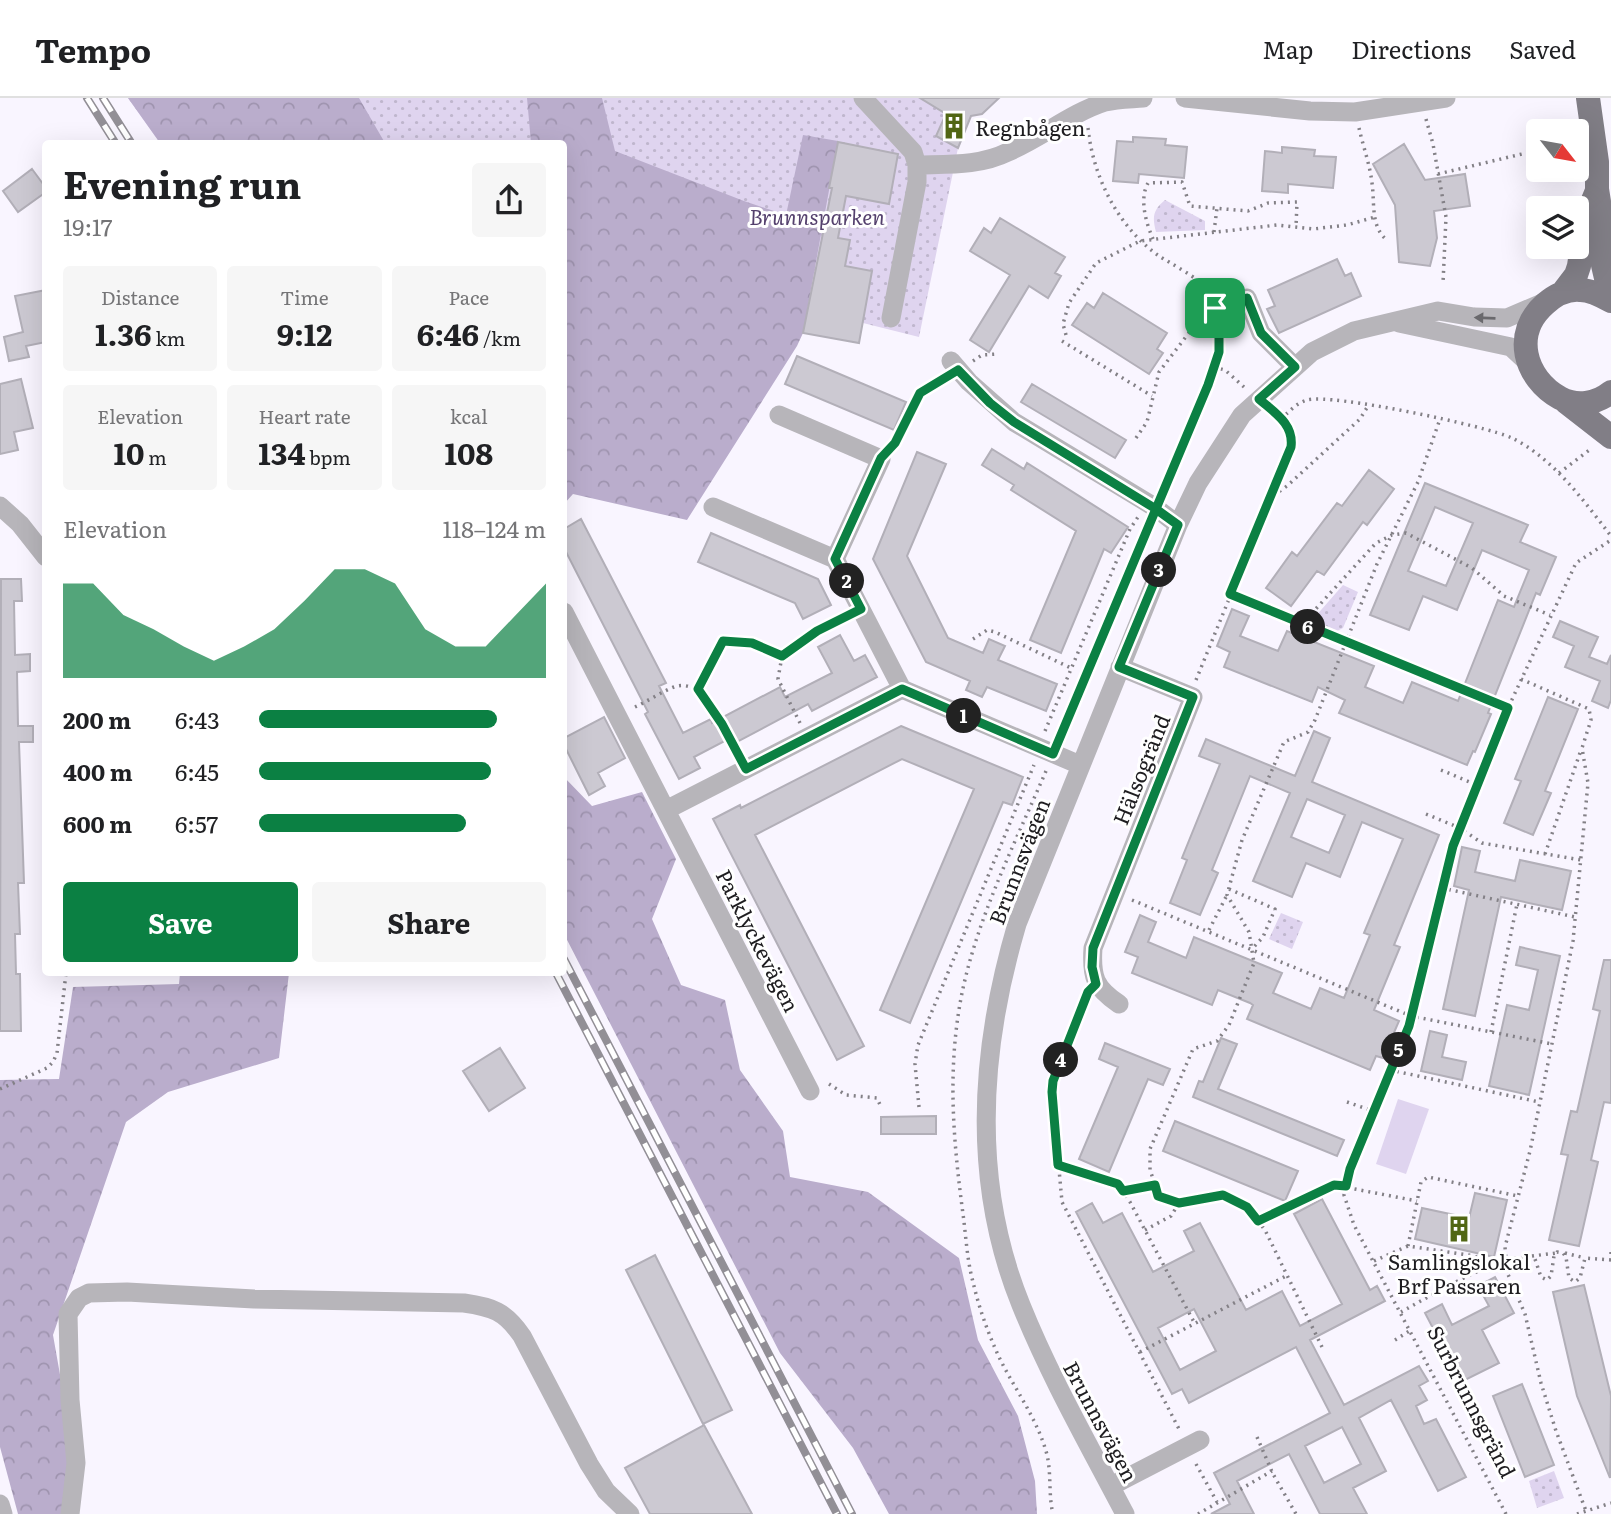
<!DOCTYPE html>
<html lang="en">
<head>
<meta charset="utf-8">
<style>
  body { margin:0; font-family:Literata,serif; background:#f6f6f6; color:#202124; height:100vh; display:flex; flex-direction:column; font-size:26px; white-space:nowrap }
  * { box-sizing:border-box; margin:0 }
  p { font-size:23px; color:#757577 }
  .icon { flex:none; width:38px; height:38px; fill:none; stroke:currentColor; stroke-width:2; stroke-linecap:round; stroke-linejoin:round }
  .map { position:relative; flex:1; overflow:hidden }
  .drawer { position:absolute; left:42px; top:42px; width:525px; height:836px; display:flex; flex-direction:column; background:#fff; border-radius:7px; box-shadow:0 7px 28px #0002 }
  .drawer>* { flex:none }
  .needle { width:46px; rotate:121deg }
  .tools { position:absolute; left:1526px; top:21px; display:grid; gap:14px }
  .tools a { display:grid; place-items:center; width:63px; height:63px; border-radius:7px; background:#fff; box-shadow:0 7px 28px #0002; font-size:35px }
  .pin { position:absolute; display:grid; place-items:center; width:60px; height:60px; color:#fff; margin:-30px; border-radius:14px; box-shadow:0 4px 10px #0006 }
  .km { position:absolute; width:35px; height:35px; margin:-18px; border-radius:50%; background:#222; color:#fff; font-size:19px; line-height:35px; text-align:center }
  .round { display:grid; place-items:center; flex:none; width:74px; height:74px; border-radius:7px; background:#f6f6f6 }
  .headline { display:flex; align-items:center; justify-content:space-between; height:119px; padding:0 21px }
  h1 { font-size:38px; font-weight:700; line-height:52px }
  .metrics { display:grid; grid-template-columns:repeat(3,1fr); gap:10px; height:119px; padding:7px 21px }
  .metrics div { display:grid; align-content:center; border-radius:7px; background:#f6f6f6; text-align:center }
  .metrics b { font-size:30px; font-weight:700 }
  .metrics small { font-size:19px; font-weight:400 }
  .metrics p { font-size:19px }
  .chart { height:196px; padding:14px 21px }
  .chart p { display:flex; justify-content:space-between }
  .chart svg { width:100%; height:126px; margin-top:7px; fill:#0b8043; opacity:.7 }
  .action { display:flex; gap:14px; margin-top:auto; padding:14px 21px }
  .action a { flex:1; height:80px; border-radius:7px; background:#0b8043; color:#fff; font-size:28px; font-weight:700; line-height:80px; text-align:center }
  .action a+a { background:#f6f6f6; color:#202124 }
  ul { padding:0 21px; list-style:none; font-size:23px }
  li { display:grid; grid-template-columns:112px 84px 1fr; align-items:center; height:52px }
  li i { height:18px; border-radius:9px; background:#0b8043 }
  header { display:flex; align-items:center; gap:42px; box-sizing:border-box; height:98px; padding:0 35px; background:#fff; border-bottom:2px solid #e0e0e0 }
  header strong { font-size:33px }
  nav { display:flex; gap:38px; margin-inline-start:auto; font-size:24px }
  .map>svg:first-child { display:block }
</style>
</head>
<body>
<header>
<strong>Tempo</strong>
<nav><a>Map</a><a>Directions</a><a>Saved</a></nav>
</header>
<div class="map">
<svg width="1611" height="1416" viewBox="0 0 1611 1416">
  <defs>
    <pattern id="grass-dots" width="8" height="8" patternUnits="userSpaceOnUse" patternTransform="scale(1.75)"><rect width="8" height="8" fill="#dfd4ef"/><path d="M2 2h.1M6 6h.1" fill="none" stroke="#bfb6cd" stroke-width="1.8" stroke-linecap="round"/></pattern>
    <pattern id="forest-crowns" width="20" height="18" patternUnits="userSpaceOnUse" patternTransform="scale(1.75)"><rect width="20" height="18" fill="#baadcc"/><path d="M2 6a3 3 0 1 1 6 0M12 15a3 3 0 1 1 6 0" fill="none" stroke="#9f94af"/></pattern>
  </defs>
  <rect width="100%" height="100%" fill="#f9f5ff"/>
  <path fill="url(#grass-dots)" d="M128,0H999L982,16L971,18L958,50L919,239L863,225L859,245L803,235L564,46L160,45Z
    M1165,102L1205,123V132L1156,134C1152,119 1153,112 1165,102Z
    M1343,487L1358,494L1343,530L1337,533L1316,525L1314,520Z
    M1281,815L1303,824L1292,851L1269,841Z
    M1554,1373L1564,1400L1537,1410L1529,1383Z"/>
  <path fill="url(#forest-crowns)" d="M128,0H359L385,45H160Z
    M527,0H602L615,53L744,103L786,117L803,37L838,43L803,235L797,248L687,422L573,396L564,406V46L531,45Z
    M564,679L592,708L642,694L676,761L652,821L681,887L725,902L740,972L783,1033L790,1079L868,1094L959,1160L978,1242L1018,1318L1035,1383L1037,1416H889L853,1350L780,1255L564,836Z
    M180,875H289L279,960L168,994L126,1024L53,1237L73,1350L66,1416H18L0,1349V982L59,981L73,889L179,886Z"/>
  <path fill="#dfd4ef" d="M1398,1001L1429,1011L1406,1076L1376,1066Z"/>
  <path fill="#ccc9d2" stroke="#b2afb8" stroke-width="2" fill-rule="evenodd" d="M920,0H999L982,16L971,18L958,50L936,38L946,16Z
    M1133,39L1166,41L1165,47L1187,49L1184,80L1139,76L1138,85L1113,83L1117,43L1133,44Z
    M838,44L898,56L889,106L846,98L838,140L850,142L845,168L872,173L859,245L803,235L832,90H829Z
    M1404,46L1425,82L1465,76L1470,108L1434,113L1437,140L1430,168L1399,164L1395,107L1373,66Z
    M1282,49L1315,52L1314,58L1336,59L1333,90L1288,86V95L1262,93L1265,53L1282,55Z
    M32,71L46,90V94L18,114L3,93Z
    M1000,120L1065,159L1055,175L1061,178L1048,200L1029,188L989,254L970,242L1010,177L970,153L984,130L991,135Z
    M1337,161L1345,178L1351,175L1361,198L1279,235L1267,211L1275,208L1268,192Z
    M46,192V244L26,248L29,259L9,263L4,239L23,234L15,198Z
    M1103,195L1167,235L1157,251L1163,255L1149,276L1072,227L1087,205L1094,210Z
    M797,258L906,304L894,332L785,286Z
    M21,281L33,330L14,334L18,352L0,356V286Z
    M1032,286L1126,342L1115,360L1021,304Z
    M992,351L1024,371L1027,365L1128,429L1111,455L1104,451L1061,555L1030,542L1076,433L1011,392L1014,387L982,367Z
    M917,354L946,366L907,458L948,540L983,555L989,541L1005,548L998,562L1057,586L1046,613L987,589L982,599L966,592L970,583L926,564L873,461Z
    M1369,372L1394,391L1367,427L1363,424L1324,477L1317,473L1291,508L1266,490L1292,454L1297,458L1337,405L1342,408Z
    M1425,385L1528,427L1520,444L1556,459L1540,497L1536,495L1488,615L1491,616L1475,654L1473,653L1467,667L1339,615L1345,602L1318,589L1312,604L1224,569L1230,554L1217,548L1232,511L1249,518L1240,538L1278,553L1287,533L1374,568L1365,589L1403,605L1412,584L1458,603L1498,502L1514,509L1529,472L1482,452L1457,512L1423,498L1409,532L1370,517ZM1435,409L1473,425L1446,488L1408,473Z
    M581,421L666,585L659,588L683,635L711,621L712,625L780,589L785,599L832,575L818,549L840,537L854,563L865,557L877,579L812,613L808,606L737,644L734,638L694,659L700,670L679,681L645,616L648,614L564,450V431Z
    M711,435L818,481L831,507L803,521L795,505L698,464Z
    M1,481H21L22,503H14L15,557L30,556V573L17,574L18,628H33V644H19L24,785H18L20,836H15L16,876H20L21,933H0Z
    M1560,523L1598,539L1589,559L1607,566L1611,557V602L1608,610L1592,603L1600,583L1565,569L1574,548L1553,539Z
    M1548,599L1578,611L1545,693L1551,695L1533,737L1504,725L1521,683L1515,681Z
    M604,619L625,660L598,675L605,688L589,697L564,647V640Z
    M901,628L1023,679L1012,707L1003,704L910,925L880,912L974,691L902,661L755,737L864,948L837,962L713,721L740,707L741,710Z
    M1314,633L1330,640L1312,684L1439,737L1394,847L1400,849L1374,912L1399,923L1383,960L1376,958L1370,972L1247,921L1253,907L1250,905L1218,892L1212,907L1132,875L1138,859L1125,854L1140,817L1156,824L1148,844L1186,860L1194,839L1282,875L1273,895L1311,911L1320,890L1344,900L1370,837L1364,835L1403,741L1362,724L1340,779L1306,765L1292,799L1253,783L1290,695L1250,678L1212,772L1218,775L1200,817L1170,805L1187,762L1182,760L1220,666L1199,658L1206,641L1295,678ZM1307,701L1345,717L1329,755L1291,739Z
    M1462,749L1480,753L1475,774L1515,783L1520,762L1571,773L1562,812L1501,799L1475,918L1443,911L1469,792L1454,788Z
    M1520,849L1560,858L1529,997L1489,988L1507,907L1529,912L1538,872L1516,867Z
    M1604,862H1611V1005L1604,1004L1591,1062L1598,1064L1579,1148L1549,1142L1568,1057L1561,1056L1571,1013L1577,1014L1600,913L1593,911Z
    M1430,933L1447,937L1442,959L1466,964L1462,982L1421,973Z
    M1221,940L1237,946L1218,991L1344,1042L1337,1058L1193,999L1199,983L1203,984Z
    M1105,945L1170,971L1163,987L1148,981L1109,1074L1079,1061L1118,969L1099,961Z
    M500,950L525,990L489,1013L463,973Z
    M936,1018V1036H881V1019Z
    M1175,1023L1298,1073L1285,1103L1163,1053Z
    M1475,1095L1507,1102L1494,1159L1415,1141L1422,1110L1469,1120Z
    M1322,1101L1370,1192L1377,1188L1385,1203L1310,1242L1344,1307L1419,1268L1428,1283L1419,1288L1427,1302L1416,1308L1424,1326L1436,1321L1466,1379L1438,1393L1391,1302L1359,1320L1386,1373L1353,1390L1367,1416H1320L1289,1356L1237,1383L1254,1416H1211L1230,1406L1214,1375L1330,1315L1296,1249L1189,1305L1182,1291L1172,1296L1076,1114L1092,1105L1103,1125L1122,1115L1153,1174L1194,1153L1184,1133L1200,1125L1246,1212L1282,1193L1300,1228L1342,1206L1294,1116ZM1194,1211L1216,1253L1180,1272L1158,1230ZM1342,1329L1361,1366L1324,1385L1305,1348Z
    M655,1157L732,1312L703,1326L626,1172Z
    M1495,1179L1514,1215L1482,1232L1499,1265L1461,1284L1425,1215L1442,1206L1452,1227L1489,1208L1478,1188Z
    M1584,1187L1611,1298L1610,1380L1577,1298L1553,1194Z
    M1522,1286L1554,1367L1525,1379L1493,1298Z
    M704,1327L752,1416H650L625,1370Z"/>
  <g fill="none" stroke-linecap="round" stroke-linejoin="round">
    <path stroke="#838086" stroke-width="3.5" stroke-dasharray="2 5" stroke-linecap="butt" d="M1426,21L1433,46L1446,119L1443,185
      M1088,30C1093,79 1118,129 1159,158C1170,165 1201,182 1208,191C1219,205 1219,238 1219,255L1162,394
      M1359,30C1363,48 1370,67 1372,85C1375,106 1370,129 1388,143
      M1438,76L1522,56
      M1214,134L1217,110
      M1153,141C1146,125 1139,101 1148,85L1182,84L1190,108L1248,113L1268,105L1297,104L1296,129
      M1066,237L1063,226L1069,205L1096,165L1140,143L1277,127L1313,131L1347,127L1375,119
      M1062,243L1152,298
      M973,263L982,257L998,256
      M1214,269L1225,272L1244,289
      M1281,321C1289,314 1296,305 1307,302C1331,295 1487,328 1512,340C1553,360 1584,403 1611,438
      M1136,340L1147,324L1159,274L1201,219L1229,206
      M892,348L920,294L942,281
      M1559,375L1592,350
      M1273,394L1277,395L1287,388L1360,321L1368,308
      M1230,496L1508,610
      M1302,526L1376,445L1392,437L1406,435L1472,470L1504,498L1550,517
      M973,541L987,532L995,534L1071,570
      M1521,581L1589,611L1591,622L1582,650L1588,685L1573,843L1530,1053L1505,1149L1507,1174L1525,1216L1541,1285L1556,1333L1586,1413
      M1196,582L1291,349C1293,332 1286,325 1274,314
      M698,591L723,543L752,545L782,558
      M635,609C648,603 661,594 674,589C705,578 725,632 737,654
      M800,625L778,581L782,558L817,533L844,519
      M1045,633L1130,431L1138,419
      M1059,640L1149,427
      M1441,672L1477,687
      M1046,673C1015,745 978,818 962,895C947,970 953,1041 963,1116C966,1138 967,1162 973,1184C979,1210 988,1235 999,1259C1014,1290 1036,1319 1046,1353C1052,1374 1048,1396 1053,1416
      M1426,716L1460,730L1482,745L1581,762
      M1545,756L1581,652
      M1442,790L1575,819
      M1229,791L1275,811L1263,839L1252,851
      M1132,802L1411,918L1552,946
      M1209,832L1227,797
      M1085,901L1053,983L1052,994L1062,1104L1179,1331
      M1491,934L1517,806
      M1390,972L1539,1004
      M829,986L846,997L877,1000L881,1009
      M0,991L47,970L53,964L57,955L66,875
      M1347,1004L1373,1013
      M919,1009L915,966L918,947L1034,667
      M1058,1067L1118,1086L1130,1104L1195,1226
      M1123,1093L1155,1088
      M1258,1123L1334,1087L1417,1103
      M1145,1132L1171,1118L1179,1105
      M1408,1148L1421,1084L1428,1079L1518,1098
      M1611,1154V1165
      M1565,1155L1585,1160
      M1532,1158L1556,1155
      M1374,1163L1408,1148L1475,1158L1488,1168
      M1401,1214C1425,1201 1512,1148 1535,1161L1541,1179L1547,1182L1551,1178L1554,1158L1557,1154L1563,1155L1566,1159L1569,1180L1575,1184L1580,1180L1585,1160L1611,1162
      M1395,1242L1411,1232
      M1322,1249L1265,1132L1247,1109L1223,1097L1179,1105L1159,1098L1150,1072V1051L1193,951L1217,943L1229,927L1254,865L1249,834L1227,797L1242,742L1284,644L1308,634L1315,622L1377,466L1418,384L1440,321
      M1140,1254L1286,1178
      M1257,1339L1273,1376L1296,1416
      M1196,1366L1217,1404
      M1198,1416L1272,1373
      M1506,1416L1354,1127L1344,1097L1350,1071L1409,928L1453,748L1508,610L1576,465L1611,442
      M1577,1416L1611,1405"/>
    <path stroke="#b7b5ba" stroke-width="19" d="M863,0L913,54L917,67V84L891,220
      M1185,0L1310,13L1355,14L1446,0
      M917,67C948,66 980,68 1008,54C1041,40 1071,15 1105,4C1117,1 1131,1 1143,0
      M1247,200L1261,235L1295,269
      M1399,225L1511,249L1526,263
      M951,263L969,284L1014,324L1156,410L1178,427
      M779,317L881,361L835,461
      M0,408L20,426L46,459
      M713,409L835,461L902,591L1080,667
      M564,514L810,993
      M666,712L902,591
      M1119,906C1095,890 1091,879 1093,850L1193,599L1120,569
      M1111,1388L1200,1342
      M0,1406L3,1416
      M70,1416L76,1365L70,1302L68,1216L79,1200L89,1195L127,1194L254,1201L464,1205C492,1209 505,1213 522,1238L589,1366L606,1393L630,1416
      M1125,1416C1089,1347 1050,1279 1021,1207C971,1084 980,951 1017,826L1178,427L1198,385L1242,317L1312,254L1354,233L1438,213L1474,219L1507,220L1547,203"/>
    <path stroke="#817e86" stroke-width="24" d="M1588,0L1597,64V91L1603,129V167L1606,180L1611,188
      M1563,194L1576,177L1579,168L1586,119L1596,95
      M1611,203C1602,198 1591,192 1580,192C1568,191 1555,197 1545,206C1512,235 1524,280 1560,300C1577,309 1596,306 1611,294
      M1566,304L1611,339"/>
    <g stroke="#928f96" stroke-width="8">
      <path id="rail" d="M87,0L116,46
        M103,0L132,46
        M564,861L852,1416
        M556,875L837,1416"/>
    </g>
    <use href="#rail" stroke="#fff" stroke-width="5" stroke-dasharray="16" stroke-linecap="butt"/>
  </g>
  <defs><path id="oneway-solid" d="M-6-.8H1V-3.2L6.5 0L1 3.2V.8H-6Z" transform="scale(1.75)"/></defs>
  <use fill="#6a696d" href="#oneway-solid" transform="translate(1485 220) rotate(-178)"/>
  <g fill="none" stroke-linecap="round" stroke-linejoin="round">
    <g stroke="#fff" stroke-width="14">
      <path id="route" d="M1215,210L1219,232V254L1208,287L1053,656L902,591L746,671L722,626L698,591L723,543L752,545L782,558L817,533L861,511L835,461L881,360L895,345L920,295L958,272L990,305L1014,324L1156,411L1178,427L1119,569L1193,599L1093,850L1092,869L1096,886L1088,894L1053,983L1052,994L1058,1067L1118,1086L1123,1093L1155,1087L1158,1098L1179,1105L1223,1097L1247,1109L1258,1123L1334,1087L1346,1088L1350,1071L1409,928L1453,748L1508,610L1230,496L1291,349C1294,326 1275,315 1259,301L1295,269L1261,235L1247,200L1215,210"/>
    </g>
    <use href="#route" stroke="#0b8043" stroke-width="9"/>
  </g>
  <defs>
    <g id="building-bare" transform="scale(2.1)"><path d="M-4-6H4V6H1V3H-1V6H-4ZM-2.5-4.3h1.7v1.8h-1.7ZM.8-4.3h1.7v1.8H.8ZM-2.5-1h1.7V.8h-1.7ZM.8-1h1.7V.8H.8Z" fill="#516614" stroke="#fff" stroke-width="2.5" paint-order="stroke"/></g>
  </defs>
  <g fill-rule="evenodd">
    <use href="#building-bare" x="954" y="28"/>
    <use href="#building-bare" x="1459" y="1131"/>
  </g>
  <g text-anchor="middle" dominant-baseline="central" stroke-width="6" stroke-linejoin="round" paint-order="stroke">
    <g font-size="21" fill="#1e1d20" stroke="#fff" text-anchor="start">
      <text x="975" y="28">Regnbågen</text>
      <text x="1459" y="1162" text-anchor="middle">Samlingslokal<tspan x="1459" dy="24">Brf Passaren</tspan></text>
    </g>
    <g font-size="21" font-style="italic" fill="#54406d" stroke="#fff">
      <text x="817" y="117">Brunnsparken</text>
    </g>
    <g font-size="21" fill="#1e1d20" stroke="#fff">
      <text transform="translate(1140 671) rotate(-68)">Hälsogränd</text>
      <text transform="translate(1018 763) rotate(-69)">Brunnsvägen</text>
      <text transform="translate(759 842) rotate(63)">Parklyckevägen</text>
      <text transform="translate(1473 1303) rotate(63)">Surbrunnsgränd</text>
      <text transform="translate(1102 1323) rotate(62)">Brunnsvägen</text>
    </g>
  </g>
</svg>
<div class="tools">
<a><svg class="needle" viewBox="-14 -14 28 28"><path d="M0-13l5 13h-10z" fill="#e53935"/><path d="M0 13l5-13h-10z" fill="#757577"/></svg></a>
<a><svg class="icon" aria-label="layers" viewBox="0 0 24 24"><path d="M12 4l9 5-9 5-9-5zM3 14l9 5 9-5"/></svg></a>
</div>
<div class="pin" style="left:1215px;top:210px;background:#1e9e55"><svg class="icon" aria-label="arrive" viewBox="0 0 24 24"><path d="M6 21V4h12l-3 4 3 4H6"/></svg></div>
<b class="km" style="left:964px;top:618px">1</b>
<b class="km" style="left:847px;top:483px">2</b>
<b class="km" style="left:1159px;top:472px">3</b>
<b class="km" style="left:1061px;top:962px">4</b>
<b class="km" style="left:1399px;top:952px">5</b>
<b class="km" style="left:1308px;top:529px">6</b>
<section class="drawer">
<div class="headline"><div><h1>Evening run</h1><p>19:17</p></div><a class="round"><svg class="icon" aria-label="share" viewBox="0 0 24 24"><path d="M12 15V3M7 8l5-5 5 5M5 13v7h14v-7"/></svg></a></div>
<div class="metrics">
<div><p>Distance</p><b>1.36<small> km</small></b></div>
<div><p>Time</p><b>9:12</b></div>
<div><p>Pace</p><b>6:46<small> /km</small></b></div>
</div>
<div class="metrics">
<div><p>Elevation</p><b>10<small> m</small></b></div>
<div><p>Heart rate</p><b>134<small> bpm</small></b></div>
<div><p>kcal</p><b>108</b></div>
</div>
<div class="chart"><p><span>Elevation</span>118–124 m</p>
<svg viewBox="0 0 160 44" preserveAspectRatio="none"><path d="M0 44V11L10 11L20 22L30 27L40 33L50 38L60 33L70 27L80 17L90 6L100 6L110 11L120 27L130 33L140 33L150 22L160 11V44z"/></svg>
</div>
<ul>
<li><b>200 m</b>6:43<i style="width:83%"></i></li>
<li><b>400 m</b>6:45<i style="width:81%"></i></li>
<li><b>600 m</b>6:57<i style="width:72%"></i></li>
</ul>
<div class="action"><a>Save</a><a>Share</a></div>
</section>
</div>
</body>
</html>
